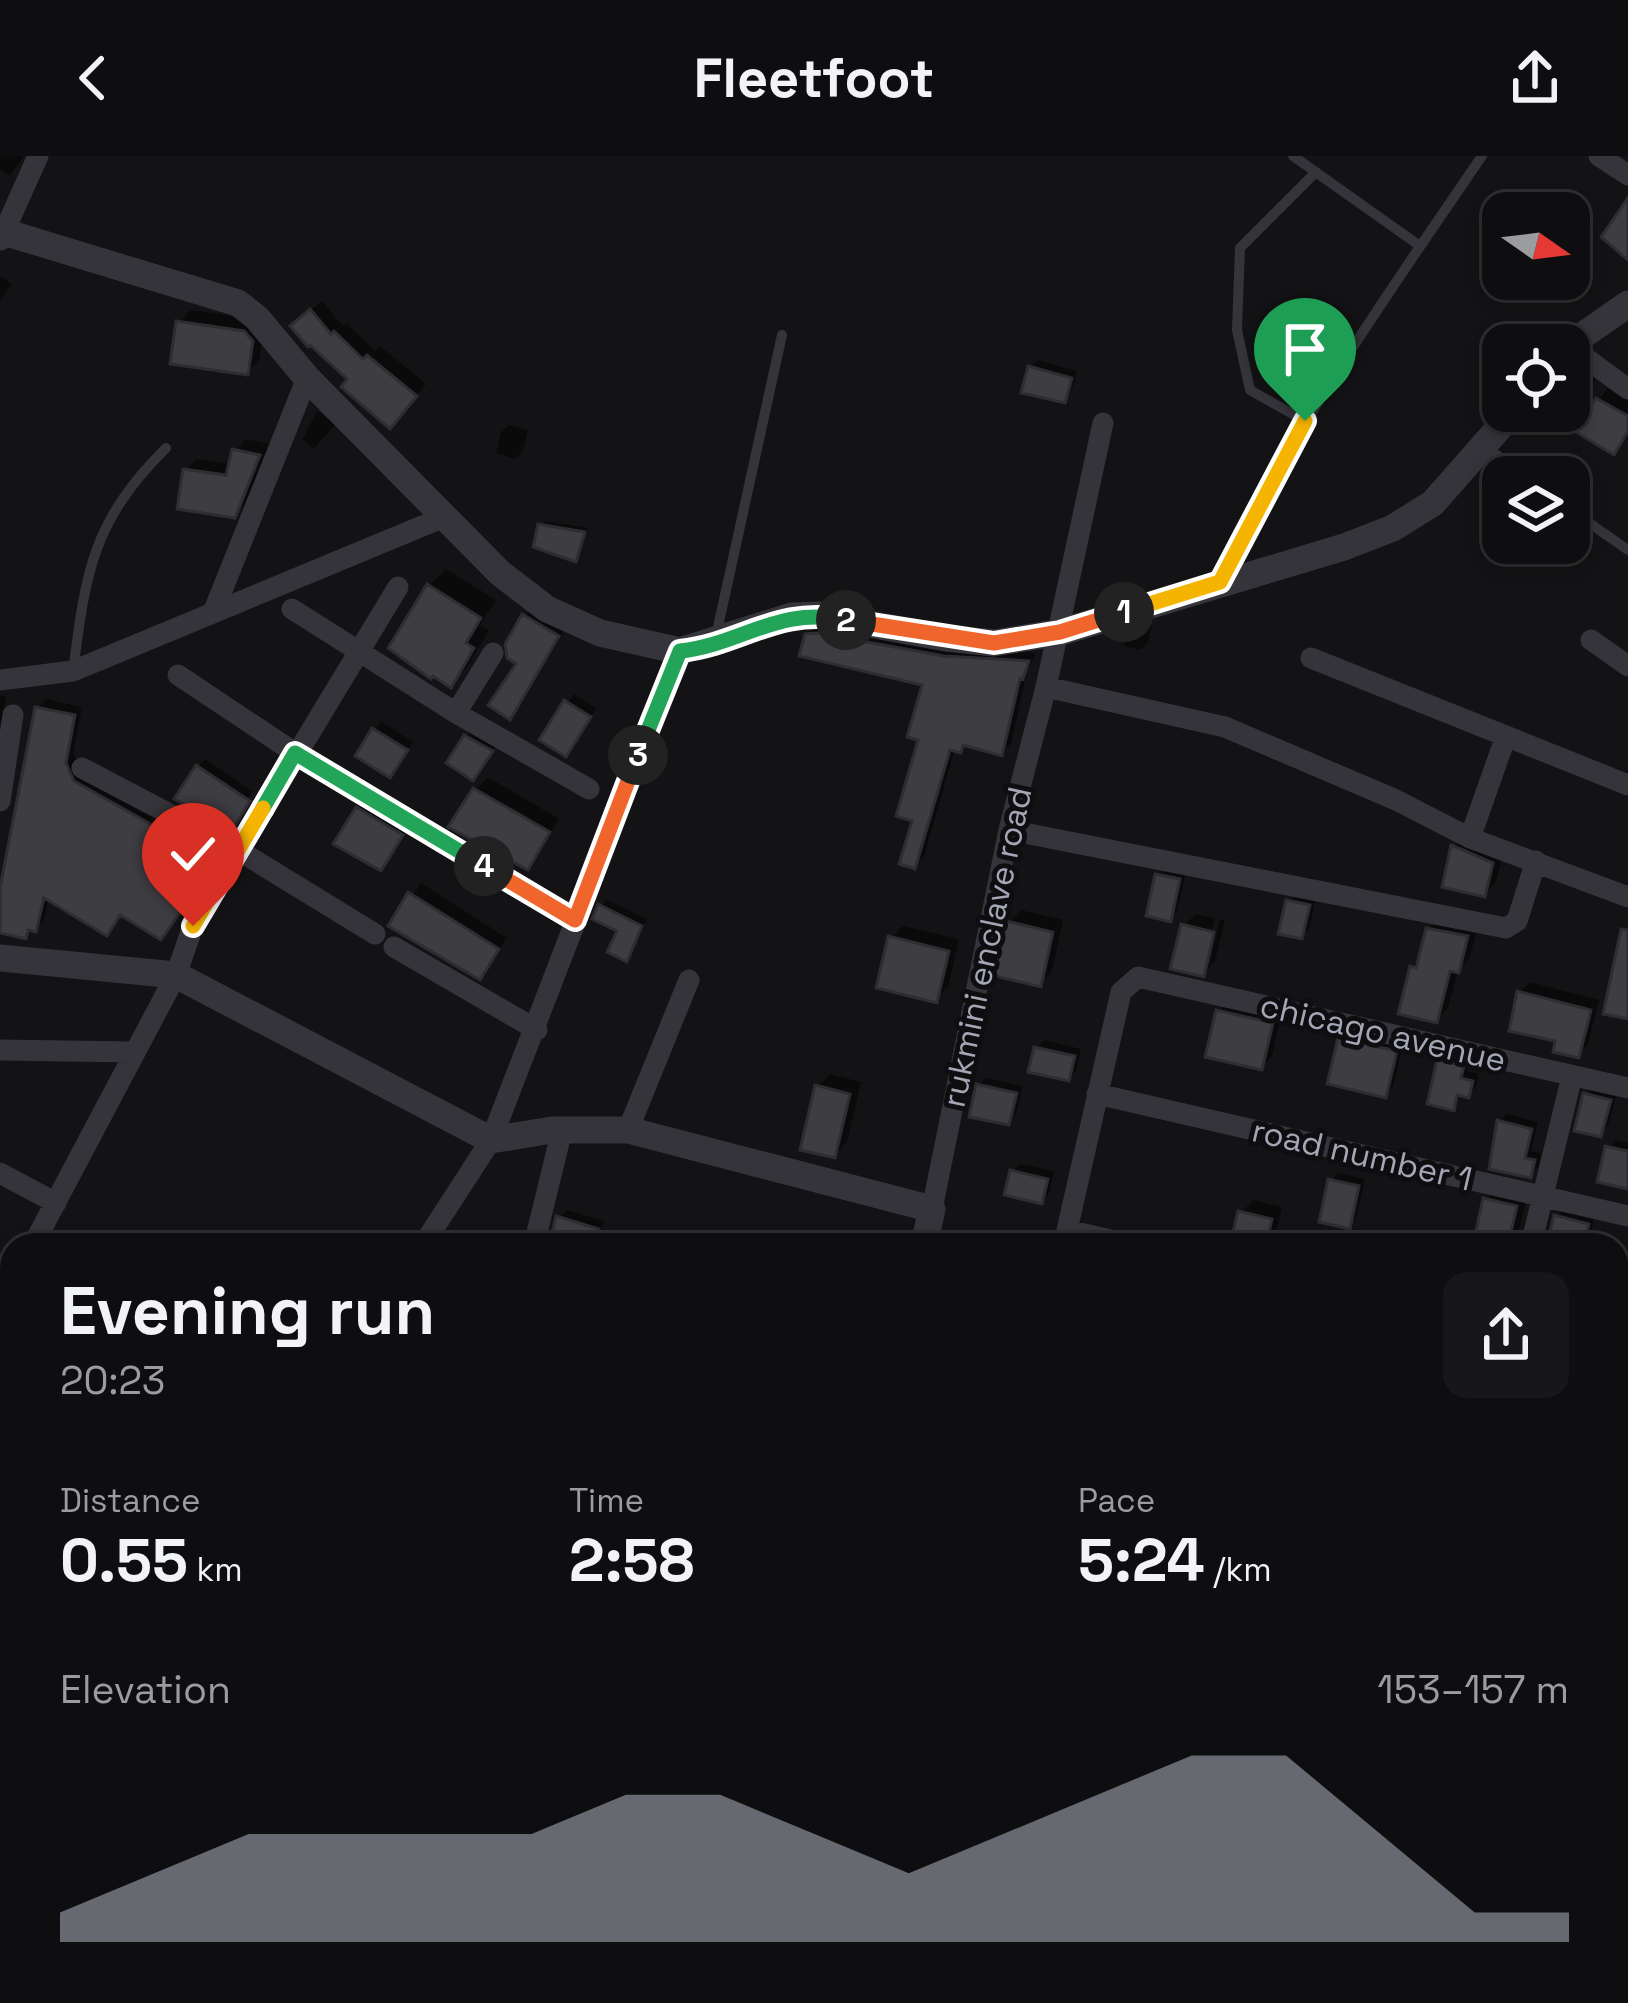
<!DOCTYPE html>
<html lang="en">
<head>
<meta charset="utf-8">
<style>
  body { margin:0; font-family:"Space Grotesk",sans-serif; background:#171719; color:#f1f3f6; height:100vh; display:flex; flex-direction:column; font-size:45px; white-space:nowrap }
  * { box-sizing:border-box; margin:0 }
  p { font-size:39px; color:#9b9c9f }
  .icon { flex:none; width:66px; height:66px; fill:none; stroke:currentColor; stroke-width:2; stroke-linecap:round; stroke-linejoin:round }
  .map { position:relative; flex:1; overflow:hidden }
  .sheet { position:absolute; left:0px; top:1077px; width:1629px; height:771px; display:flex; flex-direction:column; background:#0e0e10; border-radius:36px 36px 0 0; box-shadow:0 6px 18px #0003,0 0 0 3px #2e2e30 }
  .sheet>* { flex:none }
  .needle { width:78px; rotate:104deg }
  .buttons { position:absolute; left:1482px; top:36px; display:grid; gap:24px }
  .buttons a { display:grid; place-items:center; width:108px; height:108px; border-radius:24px; background:#0e0e10; box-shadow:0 6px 18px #0003,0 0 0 3px #2e2e30; font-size:60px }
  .pin { position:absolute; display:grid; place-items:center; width:102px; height:102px; color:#fff; margin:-123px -51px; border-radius:50% 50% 50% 0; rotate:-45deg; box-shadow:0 0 12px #0007 }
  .pin .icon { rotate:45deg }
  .km { position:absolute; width:60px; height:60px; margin:-30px; border-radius:50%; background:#222; color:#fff; font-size:33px; line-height:60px; text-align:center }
  .round { display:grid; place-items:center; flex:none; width:126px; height:126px; border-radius:24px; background:#171719 }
  .headline { display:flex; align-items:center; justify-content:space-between; height:204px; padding:0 60px }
  h1 { font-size:66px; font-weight:700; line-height:90px }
  .stats { display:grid; grid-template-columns:repeat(3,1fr); gap:18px; height:204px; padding:12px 60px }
  .stats div { display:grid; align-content:center }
  .stats b { font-size:60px; font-weight:700 }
  .stats small { font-size:33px; font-weight:400 }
  .stats p { font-size:33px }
  .chart { height:336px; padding:24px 60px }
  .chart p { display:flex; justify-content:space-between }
  .chart svg { width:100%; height:216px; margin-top:12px; fill:#8c9099; opacity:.7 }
  header { display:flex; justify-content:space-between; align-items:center; height:156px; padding:0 60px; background:#0e0e10; font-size:54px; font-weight:700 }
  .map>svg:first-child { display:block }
</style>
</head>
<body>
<header><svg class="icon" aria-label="back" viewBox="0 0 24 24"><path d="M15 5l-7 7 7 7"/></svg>Fleetfoot<svg class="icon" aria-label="share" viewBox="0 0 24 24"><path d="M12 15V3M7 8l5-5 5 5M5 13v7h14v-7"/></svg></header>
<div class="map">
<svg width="1628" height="1847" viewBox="0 0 1628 1847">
  <rect width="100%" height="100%" fill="#131315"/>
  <path fill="#0007" d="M0,0H24L10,20L0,13Z
    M0,120L12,128L0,145Z
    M322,145L343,170L346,167L375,195L380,190L426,228L401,259L351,223L304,160Z
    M191,154L257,164L264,172L259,204L247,216L179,166Z
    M1038,204L1077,215L1071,236L1064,244L1031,211Z
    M1587,209L1600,219L1584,238L1571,229Z
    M1610,231L1628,242V279L1614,295L1598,243Z
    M317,255L335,268L314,293L302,284Z
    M509,269L528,274L523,295L515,303L496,297L501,276Z
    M246,283L269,288L245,347L234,359L186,314L197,303L232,308L235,295Z
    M546,365L588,372L576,402L541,370Z
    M446,413L496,444L480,469L489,474L467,511L451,528L429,430Z
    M535,450L567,469L520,550L510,560L525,460Z
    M1153,464L1148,486L1140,494L1124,490L1127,477L1136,469Z
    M817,470L955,492L1036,497L1027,515L1011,588L1002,597L967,587L960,593L955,592L924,701L915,710L926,527L808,479Z
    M574,538L596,552L573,589L543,583Z
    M0,539L6,541L0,573Z
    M46,543L82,551L73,597L82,616L169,665L167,669L217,701L169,772L122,756L106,777L49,741L44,764L25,780L0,774V734L38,552Z
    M382,566L413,586L390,619L374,574Z
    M474,573L498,587L473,621L466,581Z
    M205,603L252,635L234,666L198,611Z
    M488,621L559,663L539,698L527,710L476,634Z
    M365,645L408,671L380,711L358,652Z
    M1466,679L1504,694L1496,726L1484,738L1454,691Z
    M1166,712L1186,716L1177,755L1170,762L1158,720Z
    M421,727L507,782L480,820L392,769Z
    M1296,738L1316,742L1309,773L1301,780L1289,745Z
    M607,744L647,763L626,802L621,774L601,750Z
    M1021,754L1063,764L1052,815L1040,828L1009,766Z
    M1196,758L1215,762L1204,807H1210L1220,763L1225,764L1215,805L1203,817L1183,770Z
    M1441,761L1478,768L1470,801L1458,814L1448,852L1436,864L1412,811L1421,802L1429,773Z
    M903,770L959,783L948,831L936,843L891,782Z
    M1530,826L1599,844L1588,888L1578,899L1520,836Z
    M1230,845L1282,856L1272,900L1261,911L1219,856Z
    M1348,876L1403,888L1393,931L1385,939L1341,883Z
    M1044,884L1081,893L1076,915L1068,922L1037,892Z
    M1448,898L1470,903L1467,915L1479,918L1476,931L1468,939L1462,937L1453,951L1440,906Z
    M830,918L861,926L847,986L834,999L818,931Z
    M986,922L1023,930L1016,958L1008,966L978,930Z
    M1594,931L1617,936L1608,970L1600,978L1586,939Z
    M1507,958L1538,966L1531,995L1541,997L1538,1011L1530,1019L1500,966Z
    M1616,984L1628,987V1028L1608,992Z
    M1020,1008L1054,1015L1049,1037L1041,1045L1013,1015Z
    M1338,1017L1365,1023L1356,1062L1349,1070L1330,1025Z
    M1498,1031L1528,1038L1515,1089H1435L1444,1080L1476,1088L1486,1044Z
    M1253,1044L1282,1051L1273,1089H1233L1241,1057Z
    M1564,1053L1594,1061L1590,1080L1582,1088L1556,1061Z
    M567,1054L604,1065L597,1089H553L559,1062Z
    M1619,1564L1628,1565V1608L1617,1607Z
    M1628,1665V1719L1617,1716V1676L1625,1678Z
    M1628,1748V1847H1613L1615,1837L1611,1836H1617V1791Z
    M456,1836H469V1844L452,1847Z
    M497,1836H586L587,1845L515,1847Z
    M685,1836H764L790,1840L788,1847H683Z
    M824,1836H903L898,1847H834L836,1839Z
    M945,1836H999L997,1847H943Z
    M1139,1836H1155L1153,1847H1143Z
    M1213,1836H1234L1237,1847H1211Z
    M1261,1836H1284L1282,1847H1258Z
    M1312,1836H1336L1334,1847H1310Z
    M1365,1836H1497L1495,1847H1426L1391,1837L1388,1847H1363Z"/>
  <path fill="#3d3d42" stroke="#2e2d31" stroke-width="3" d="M1628,42V104L1601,81Z
    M310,153L331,178L334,175L363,203L367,199L417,240L390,273L341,231L347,223L310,189L308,191L290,170Z
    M176,165L244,175L253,185L248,219L170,208Z
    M1028,210L1072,222L1065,247L1021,237Z
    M1596,242L1628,260V275L1614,299L1576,276Z
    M232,293L260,299L235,362L177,353L183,313L226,319Z
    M538,368L585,376L576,406L533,391Z
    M427,428L481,462L466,487L474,492L451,532L433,520L431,523L388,492Z
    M522,458L559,480L510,564L488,549L516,508L507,502L505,488Z
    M818,477L944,500L1029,505L1023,523L1020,522L1002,600L963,589L961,597L950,594L915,713L899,708L912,665L896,660L918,584L907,581L922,529L799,500L805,478Z
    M564,544L591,561L566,601L539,584Z
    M35,551L75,559L66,607L74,625L163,675L160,679L211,711L161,784L120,759L107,780L44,742L36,776L28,774L26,783L0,777V732Z
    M372,572L408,594L390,622L355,600Z
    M464,579L493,595L473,625L446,607Z
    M196,609L250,645L232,674L174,643Z
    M473,632L550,676L528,714L448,671Z
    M356,651L403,679L381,715L333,688Z
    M1451,689L1493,707L1485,741L1442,731Z
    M1155,718L1180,723L1171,766L1146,760Z
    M408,736L499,793L480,824L388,770Z
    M1286,744L1310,749L1302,783L1278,778Z
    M598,748L642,770L627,806L607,796L617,775L592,763Z
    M1006,765L1053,776L1041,831L995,820Z
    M1181,768L1214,776L1204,821L1170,813Z
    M1426,772L1468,780L1459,817L1450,815L1437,867L1398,858L1410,810L1416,812Z
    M1621,773L1628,774V863L1603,858Z
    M888,780L949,795L937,847L876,832Z
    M1517,835L1591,854L1579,902L1553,896L1555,885L1509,875Z
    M1216,854L1273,867L1262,914L1205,901Z
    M1338,882L1397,895L1386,942L1327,928Z
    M1034,891L1075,900L1069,925L1028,916Z
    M1437,904L1464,910L1461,922L1473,925L1469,942L1457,939L1454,955L1427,948Z
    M976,928L1017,937L1009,969L969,961Z
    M815,929L850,938L835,1002L800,994Z
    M1583,937L1611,944L1601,981L1574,975Z
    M1497,964L1532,973L1525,1002L1535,1004L1531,1022L1489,1013Z
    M1605,990L1628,995V1033L1597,1026Z
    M1010,1014L1048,1023L1042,1048L1004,1039Z
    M1328,1023L1359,1030L1350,1073L1319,1066Z
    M1483,1042L1517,1050L1508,1089H1473Z
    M1238,1055L1272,1063L1266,1089H1230Z
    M1554,1059L1589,1068L1584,1089L1548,1083Z
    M556,1060L599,1073L594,1089H549Z"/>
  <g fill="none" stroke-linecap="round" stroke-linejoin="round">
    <path stroke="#34343a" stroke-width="10" d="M1293,0L1420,90
      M1305,265L1250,234L1237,174L1240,92L1316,16
      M1487,292L1527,321
      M1569,353L1628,394
      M1221,423C1293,272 1388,137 1482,0
      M716,480L782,179
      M73,515C86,415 92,366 166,292
      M1622,1317L1628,1328"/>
    <path stroke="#34343a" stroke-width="21" d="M1599,0L1628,19
      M4,76L38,0
      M1569,190L1628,233
      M1103,267L1046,531L1225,571L1396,644L1470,682L1628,741
      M292,453L456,557L589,633
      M213,457L307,222
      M1591,484L1628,510
      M1311,502L1628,629
      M178,519L295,597L575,764
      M0,524L73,515L444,361
      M456,557L493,497
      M82,612L238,694L375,778
      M0,645L13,559
      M1009,674L1506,772L1517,765L1536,705
      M1470,682L1506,580
      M394,791L537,874
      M0,894L135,896
      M1097,938L1628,1060
      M628,974L689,824
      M0,1017L56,1047
      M932,1053L1009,674L1046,531
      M33,1089L176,819L193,770L398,431
      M423,1089L491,984L680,495
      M534,1089L562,974
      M1132,1089L1067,1074L1121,836L1138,821L1628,932
      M1531,1089L1572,920
      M0,1146L12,1126
      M1617,1205L1628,1208
      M0,1216L12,1222
      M12,1241L3,1256L1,1271L12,1278
      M1617,1625L1628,1626
      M0,1709L12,1712
      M1617,1734L1628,1736
      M361,1836L389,1847
      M1085,1836L1126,1847
      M1530,1836L1591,1847
      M222,1840L249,1847
      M142,1847L146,1836
      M259,1847L276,1836
      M476,1847L481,1836
      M593,1847L598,1836
      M913,1847L915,1836
      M1036,1847L1037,1836
      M1241,1847L1243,1836"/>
    <path stroke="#34343a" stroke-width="27" d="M0,81L4,76L238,147L257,162L307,222L500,417L547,453L600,477L680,495L792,460L819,459L946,482L994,487L1061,476L1344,391L1393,372L1433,347L1514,255
      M1569,189L1628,148
      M0,802L176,819L491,984L552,974H628L932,1053L924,1089
      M1617,1420H1628"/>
    <path stroke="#4b4b53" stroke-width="6" stroke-dasharray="15 12" stroke-linecap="butt" d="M1617,1505L1628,1506
      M0,1561L12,1560"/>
  </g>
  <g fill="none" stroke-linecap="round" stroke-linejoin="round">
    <g stroke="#fff" stroke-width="24">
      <path id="split-1" d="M1124,456L1220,426L1305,265"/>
    </g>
    <g stroke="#fff" stroke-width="24">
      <path id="split-2" d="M846,464L994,487L1060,476L1124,456"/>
    </g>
    <g stroke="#fff" stroke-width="24">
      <path id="split-3" d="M638,599L680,495C743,488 777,450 846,464"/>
    </g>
    <g stroke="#fff" stroke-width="24">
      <path id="split-4" d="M484,710L575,764L638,599"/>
    </g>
    <g stroke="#fff" stroke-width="24">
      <path id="split-5" d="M263,652L295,597L484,710"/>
    </g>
    <g stroke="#fff" stroke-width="24">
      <path id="split-6" d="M193,770L263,652"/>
    </g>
    <use href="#split-1" stroke="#f5b400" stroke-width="15"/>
    <use href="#split-2" stroke="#f0652b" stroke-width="15"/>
    <use href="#split-3" stroke="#22a559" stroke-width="15"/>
    <use href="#split-4" stroke="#f0652b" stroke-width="15"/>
    <use href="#split-5" stroke="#22a559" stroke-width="15"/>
    <use href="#split-6" stroke="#f5b400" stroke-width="15"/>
  </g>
  <g text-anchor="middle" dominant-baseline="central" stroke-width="10" stroke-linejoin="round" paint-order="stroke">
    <g font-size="33" fill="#a4a6b5" stroke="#0e0e10">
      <text transform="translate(987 791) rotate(-78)">rukmini enclave road</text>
      <text transform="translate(1383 877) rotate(13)">chicago avenue</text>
      <text transform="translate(1362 999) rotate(13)">road number 1</text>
    </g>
  </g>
</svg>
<div class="buttons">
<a><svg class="needle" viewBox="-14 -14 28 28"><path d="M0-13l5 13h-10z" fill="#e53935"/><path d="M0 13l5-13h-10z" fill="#9b9c9f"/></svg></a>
<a><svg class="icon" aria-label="locate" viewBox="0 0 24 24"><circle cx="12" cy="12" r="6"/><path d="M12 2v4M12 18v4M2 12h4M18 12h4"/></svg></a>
<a><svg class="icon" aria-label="layers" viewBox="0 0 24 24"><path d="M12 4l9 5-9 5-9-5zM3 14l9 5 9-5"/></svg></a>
</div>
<div class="pin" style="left:1305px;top:265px;background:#1e9e55"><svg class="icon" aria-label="arrive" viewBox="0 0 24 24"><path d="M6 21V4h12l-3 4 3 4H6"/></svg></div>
<div class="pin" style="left:193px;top:770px;background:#d93025"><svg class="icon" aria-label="check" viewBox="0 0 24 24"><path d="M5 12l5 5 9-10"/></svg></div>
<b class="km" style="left:1124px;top:456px">1</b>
<b class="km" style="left:846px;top:464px">2</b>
<b class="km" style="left:638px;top:599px">3</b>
<b class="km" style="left:484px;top:710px">4</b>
<section class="sheet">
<div class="headline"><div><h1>Evening run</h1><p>20:23</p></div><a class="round"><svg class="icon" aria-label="share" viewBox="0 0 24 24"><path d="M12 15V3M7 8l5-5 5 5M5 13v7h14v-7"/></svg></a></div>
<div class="stats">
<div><p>Distance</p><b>0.55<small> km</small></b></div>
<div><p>Time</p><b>2:58</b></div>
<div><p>Pace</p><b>5:24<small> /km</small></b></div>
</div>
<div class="chart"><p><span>Elevation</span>153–157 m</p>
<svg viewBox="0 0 160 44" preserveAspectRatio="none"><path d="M0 44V38L10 30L20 22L30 22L40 22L50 22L60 14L70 14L80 22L90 30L100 22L110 14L120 6L130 6L140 22L150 38L160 38V44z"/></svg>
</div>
</section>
</div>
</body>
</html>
